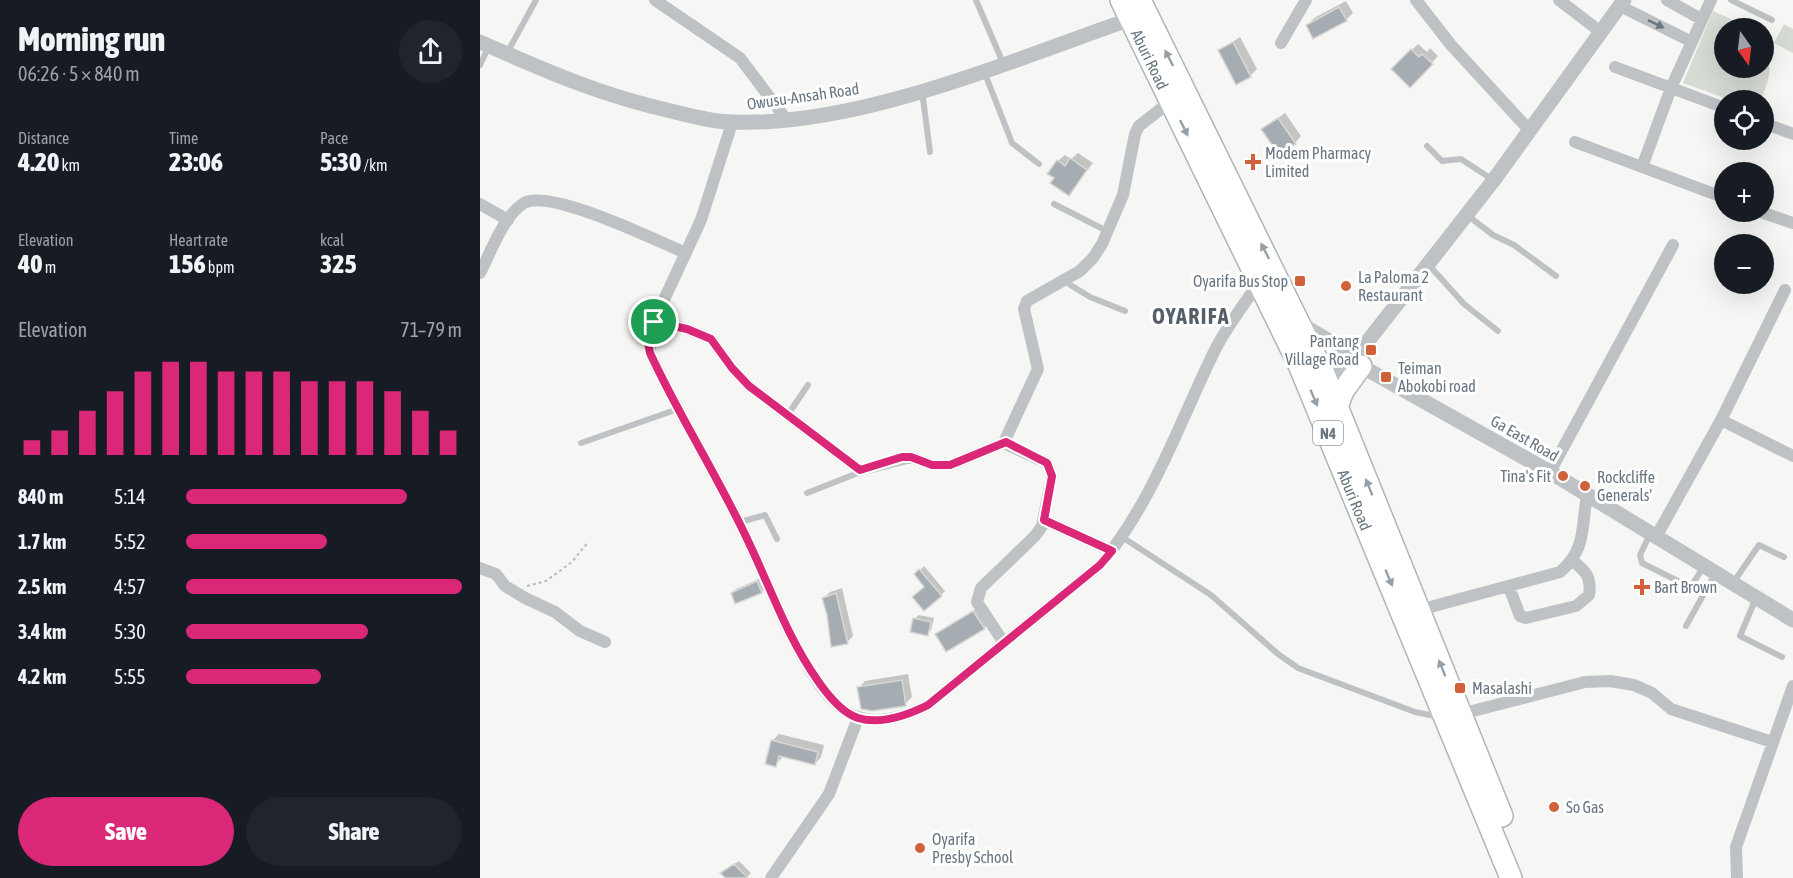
<!DOCTYPE html>
<html lang="en">
<head>
<meta charset="utf-8">
<style>
  body { margin:0; font-family:"Asap Condensed",sans-serif; background:#20242c; color:#f1f3f6; height:100vh; display:flex; flex-direction:column; font-size:22px; white-space:nowrap }
  * { box-sizing:border-box; margin:0 }
  p { font-size:20px; color:#9ea1a6 }
  .icon { flex:none; width:33px; height:33px; fill:none; stroke:currentColor; stroke-width:2; stroke-linecap:round; stroke-linejoin:round }
  .map { position:relative; flex:1; overflow:hidden }
  .sheet { display:flex; flex-direction:column; background:#171b24; width:480px }
  .sheet>* { flex:none }
  .needle { width:39px; rotate:166deg }
  .fabs { position:absolute; left:1234px; top:18px; display:grid; gap:12px }
  .fabs a { display:grid; place-items:center; width:60px; height:60px; border-radius:50%; background:#171b24; box-shadow:0 6px 24px #0002; font-size:30px }
  .pin { position:absolute; display:grid; place-items:center; width:51px; height:51px; color:#fff; margin:-26px; border:3px solid #fff; border-radius:50%; box-shadow:0 2px 6px #0007 }
  .round { display:grid; place-items:center; flex:none; width:63px; height:63px; border-radius:32px; background:#20242c }
  .headline { display:flex; align-items:center; justify-content:space-between; height:102px; padding:0 18px }
  h1 { font-size:33px; font-weight:800; line-height:45px }
  .metrics { display:grid; grid-template-columns:repeat(3,1fr); gap:9px; height:102px; padding:6px 18px }
  .metrics div { display:grid; align-content:center }
  .metrics b { font-size:26px; font-weight:800 }
  .metrics small { font-size:16px; font-weight:400 }
  .metrics p { font-size:16px }
  .chart { height:168px; padding:12px 18px }
  .chart p { display:flex; justify-content:space-between }
  .chart svg { width:100%; height:108px; margin-top:6px; stroke:#db2777; stroke-width:6 }
  .button { display:flex; gap:12px; margin-top:auto; padding:12px 18px }
  .button a { flex:1; height:69px; border-radius:36px; background:#db2777; color:#fff; font-size:24px; font-weight:800; line-height:69px; text-align:center }
  .button a+a { background:#20242c; color:#f1f3f6 }
  ul { padding:0 18px; list-style:none; font-size:20px }
  li { display:grid; grid-template-columns:96px 72px 1fr; align-items:center; height:45px }
  li i { height:15px; border-radius:8px; background:#db2777 }
  main { display:flex; flex:1; min-height:0 }
  .map>svg:first-child { display:block }
</style>
</head>
<body>
<main>
<section class="sheet">
<div class="headline"><div><h1>Morning run</h1><p>06:26 · 5 × 840 m</p></div><a class="round"><svg class="icon" aria-label="share" viewBox="0 0 24 24"><path d="M12 15V3M7 8l5-5 5 5M5 13v7h14v-7"/></svg></a></div>
<div class="metrics">
<div><p>Distance</p><b>4.20<small> km</small></b></div>
<div><p>Time</p><b>23:06</b></div>
<div><p>Pace</p><b>5:30<small> /km</small></b></div>
</div>
<div class="metrics">
<div><p>Elevation</p><b>40<small> m</small></b></div>
<div><p>Heart rate</p><b>156<small> bpm</small></b></div>
<div><p>kcal</p><b>325</b></div>
</div>
<div class="chart"><p><span>Elevation</span>71–79 m</p>
<svg viewBox="0 0 160 44" preserveAspectRatio="none"><path d="M5 44V38M15 44V34M25 44V26M35 44V18M45 44V10M55 44V6M65 44V6M75 44V10M85 44V10M95 44V10M105 44V14M115 44V14M125 44V14M135 44V18M145 44V26M155 44V34"/></svg>
</div>
<ul>
<li><b>840 m</b>5:14<i style="width:80%"></i></li>
<li><b>1.7 km</b>5:52<i style="width:51%"></i></li>
<li><b>2.5 km</b>4:57<i style="width:100%"></i></li>
<li><b>3.4 km</b>5:30<i style="width:66%"></i></li>
<li><b>4.2 km</b>5:55<i style="width:49%"></i></li>
</ul>
<div class="button"><a>Save</a><a>Share</a></div>
</section>
<div class="map">
<svg width="1313" height="878" viewBox="0 0 1313 878">
  <rect width="100%" height="100%" fill="#f6f6f4"/>
  <path fill="#d6dbd3" d="M1233,11L1266,26L1245,28V68H1284V52C1295,69 1287,83 1281,100H1250L1203,83Z
    M1304,24L1313,29V53L1294,43Z"/>
  <path fill="#0003" d="M866,1L873,13L866,20L827,25L834,18Z
    M760,37L777,69L770,76L740,50Z
    M938,44L947,52L950,48L958,56L930,86L913,69Z
    M805,113L821,136L815,143L783,129Z
    M598,153L613,163L589,194L576,178L578,161L585,155L591,159Z
    M444,566L465,591L461,595L446,587L436,574Z
    M281,578L286,588L282,592L256,602L252,593L256,589Z
    M362,588L373,636L367,642L349,615L344,598L350,592Z
    M500,606L511,621L504,628L457,635Z
    M439,615L454,618L451,630L447,635L434,619Z
    M428,674L432,697L425,704L379,688L385,681Z
    M299,734L344,745L341,757L335,764L303,756L296,765L292,741Z
    M259,861L271,873L266,878H247L246,869Z"/>
  <path fill="#a6adb2" stroke="#d8d8d6" stroke-width="1.5" d="M859,7L867,21L833,39L826,25Z
    M753,42L771,77L756,85L738,50Z
    M931,49L939,57L942,54L953,64L930,88L911,69Z
    M798,118L816,144L799,155L781,129Z
    M590,158L607,170L589,196L570,183L574,178L567,174L577,160L585,166Z
    M439,569L462,596L444,611L432,597L444,587L434,574Z
    M277,581L282,593L255,604L251,593Z
    M356,593L368,644L351,647L347,615L342,598Z
    M493,611L505,629L466,652L455,634Z
    M433,618L451,622L448,636L430,632Z
    M422,680L426,706L392,711L381,709L377,687Z
    M291,740L338,752L335,765L299,756L296,767L285,764Z
    M254,864L268,878H245L240,873Z"/>
  <g fill="none" stroke-linecap="round" stroke-linejoin="round">
    <g stroke="#b1b5b8" stroke-width="24">
      <g id="trunk">
        <path id="s1" d="M641,0L819,365L1031,878"/>
        <path d="M660,0L844,374L1022,816"/>
        <path d="M857,407L863,391L881,366"/>
      </g>
    </g>
    <path stroke="#b8bbbd" stroke-width="2" stroke-dasharray="3 3" stroke-linecap="butt" d="M47,586L66,581L92,562L108,542"/>
    <path stroke="#bec2c5" stroke-width="6" d="M496,0L523,63
      M1251,0L1292,20
      M27,53L56,0
      M0,65L9,46
      M504,71L532,143L559,164
      M442,91L450,152
      M947,146L962,161L981,159L1013,180
      M574,204L627,231
      M987,215L1013,235L1034,245L1076,276
      M948,264L984,304L1018,331
      M584,281L610,297L645,311
      M307,416L328,385
      M101,443L198,409
      M327,493L383,471
      M260,522L285,515L297,539
      M1170,534L1160,555L1162,563L1208,586L1212,585L1224,566
      M642,537L731,595L798,654L818,668L935,712L960,717
      M1253,583L1279,545L1304,557
      M1276,598L1260,636L1302,657
      M1206,626L1235,574"/>
    <path stroke="#bec2c5" stroke-width="12" d="M175,0L260,58L306,119
      M936,0L971,45L1050,131
      M1079,0L1122,33
      M1187,0L1221,19
      M1140,6L1212,42
      M801,43L826,0
      M1135,67L1245,108
      M252,123L221,220L170,330V353C200,418 239,478 269,543C291,589 308,639 338,682C347,695 362,713 378,717C401,725 428,715 448,705L620,565C673,502 699,423 735,350C747,326 765,303 780,281
      M1284,123L1313,134
      M1095,142L1245,198
      M1162,167L1191,88L1231,0
      M0,204L28,220
      M1281,212L1313,223
      M0,273C11,252 23,216 44,203C70,188 177,241 206,253
      M174,322L207,329L231,339L252,368L269,386L380,470L431,457L452,465H470L526,442
      M1241,420L1313,456
      M1070,472L1193,245
      M564,520L632,551
      M1176,537L1241,420L1305,290
      M0,568L16,574L25,586L45,598L75,612L100,631L125,642
      M1029,587L1040,616L1046,618L1096,606L1109,595C1112,576 1105,571 1092,560
      M939,610L1080,572C1107,549 1101,527 1107,496
      M524,643L497,602L501,588L555,536L562,526L572,476L567,463L528,445L525,440L558,369L544,309L547,301L600,271L613,258L622,244L643,195L655,134L659,126L691,101
      M981,714L1105,682L1130,681L1154,685L1172,693L1191,709L1292,742
      M291,878L349,794L378,718
      M1257,878L1256,847L1313,686"/>
    <path stroke="#bec2c5" stroke-width="15" d="M0,42C66,71 120,95 191,111C211,116 233,122 253,122C379,127 532,60 651,19
      M822,325L875,356L881,366L1070,472L1313,620
      M870,364L1013,181L1144,0
      M834,372L844,374L881,366"/>
    <use href="#trunk" stroke="#fff" stroke-width="21"/>
  </g>
  <defs><path id="oneway-solid" d="M-6-.8H1V-3.2L6.5 0L1 3.2V.8H-6Z" transform="scale(1.5)"/></defs>
  <use fill="#687681" href="#oneway-solid" transform="translate(1176 24) rotate(26)"/>
  <g fill="#959fa7">
    <use href="#oneway-solid" transform="translate(689 58) rotate(-117)"/>
    <use href="#oneway-solid" transform="translate(704 128) rotate(64)"/>
    <use href="#oneway-solid" transform="translate(785 251) rotate(-117)"/>
    <use href="#oneway-solid" transform="translate(834 398) rotate(67)"/>
    <use href="#oneway-solid" transform="translate(889 487) rotate(-112)"/>
    <use href="#oneway-solid" transform="translate(909 578) rotate(67)"/>
    <use href="#oneway-solid" transform="translate(962 668) rotate(-112)"/>
  </g>
  <g fill="none" stroke-linecap="round" stroke-linejoin="round">
    <g stroke="#fff" stroke-width="12">
      <path id="route" d="M174,322L207,329L231,339L252,368L269,386L380,470L422,457H431L452,465H470L526,442L567,463L572,476L564,520L632,551L620,565L448,705C428,715 401,725 378,718C362,713 347,694 338,681C308,639 291,589 269,543C239,478 200,418 170,353L168,343Z"/>
    </g>
    <use href="#route" stroke="#db2777" stroke-width="8"/>
  </g>
  <g fill="#d06139" stroke="#fff" stroke-width="2">
    <path d="M770 153h6v6h6v6h-6v6h-6v-6h-6v-6h6z"/>
    <rect x="814" y="275" width="12" height="12" rx="3"/>
    <circle cx="866" cy="286" r="6"/>
    <rect x="885" y="344" width="12" height="12" rx="3"/>
    <rect x="900" y="371" width="12" height="12" rx="3"/>
    <circle cx="1083" cy="476" r="6"/>
    <circle cx="1105" cy="486" r="6"/>
    <path d="M1159 578h6v6h6v6h-6v6h-6v-6h-6v-6h6z"/>
    <rect x="974" y="682" width="12" height="12" rx="3"/>
    <circle cx="1074" cy="807" r="6"/>
    <circle cx="440" cy="848" r="6"/>
  </g>
  <g text-anchor="middle" dominant-baseline="central" stroke-width="6" stroke-linejoin="round" paint-order="stroke">
    <rect fill="#fff" stroke="#959fa7" stroke-width="1.5" x="833" y="421" width="30" height="24" rx="4.5"/>
    <g font-size="15" font-weight="bold" fill="#687681">
      <text x="848" y="433">N4</text>
    </g>
    <g font-size="16" fill="#687681" stroke="#fff">
      <text stroke="none"><textPath href="#s1" startOffset="66">Aburi Road</textPath></text>
      <text transform="translate(323 96) rotate(-8)">Owusu-Ansah Road</text>
      <text transform="translate(1045 438) rotate(30)">Ga East Road</text>
      <text stroke="none"><textPath href="#s1" startOffset="552">Aburi Road</textPath></text>
    </g>
    <g font-size="16" fill="#687681" stroke="#fff" text-anchor="start">
      <text x="785" y="153">Modem Pharmacy<tspan x="785" dy="18">Limited</tspan></text>
      <text x="878" y="277">La Paloma 2<tspan x="878" dy="18">Restaurant</tspan></text>
      <text x="808" y="281" text-anchor="end">Oyarifa Bus Stop</text>
      <text x="879" y="341" text-anchor="end">Pantang<tspan x="879" dy="18">Village Road</tspan></text>
      <text x="918" y="368">Teiman<tspan x="918" dy="18">Abokobi road</tspan></text>
      <text x="1071" y="476" text-anchor="end">Tina's Fit</text>
      <text x="1117" y="477">Rockcliffe<tspan x="1117" dy="18">Generals'</tspan></text>
      <text x="1174" y="587">Bart Brown</text>
      <text x="992" y="688">Masalashi</text>
      <text x="1086" y="807">So Gas</text>
      <text x="452" y="839">Oyarifa<tspan x="452" dy="18">Presby School</tspan></text>
    </g>
    <g font-size="22" font-weight="bold" letter-spacing="1.5" fill="#565f67" stroke="#fff">
      <text x="711" y="316">OYARIFA</text>
    </g>
  </g>
</svg>
<div class="fabs">
<a><svg class="needle" viewBox="-14 -14 28 28"><path d="M0-13l5 13h-10z" fill="#e53935"/><path d="M0 13l5-13h-10z" fill="#9ea1a6"/></svg></a>
<a><svg class="icon" aria-label="locate" viewBox="0 0 24 24"><circle cx="12" cy="12" r="6"/><path d="M12 2v4M12 18v4M2 12h4M18 12h4"/></svg></a>
<a>+</a>
<a>−</a>
</div>
<div class="pin" style="left:174px;top:322px;background:#1e9e55"><svg class="icon" aria-label="arrive" viewBox="0 0 24 24"><path d="M6 21V4h12l-3 4 3 4H6"/></svg></div>
</div>
</main>
</body>
</html>
